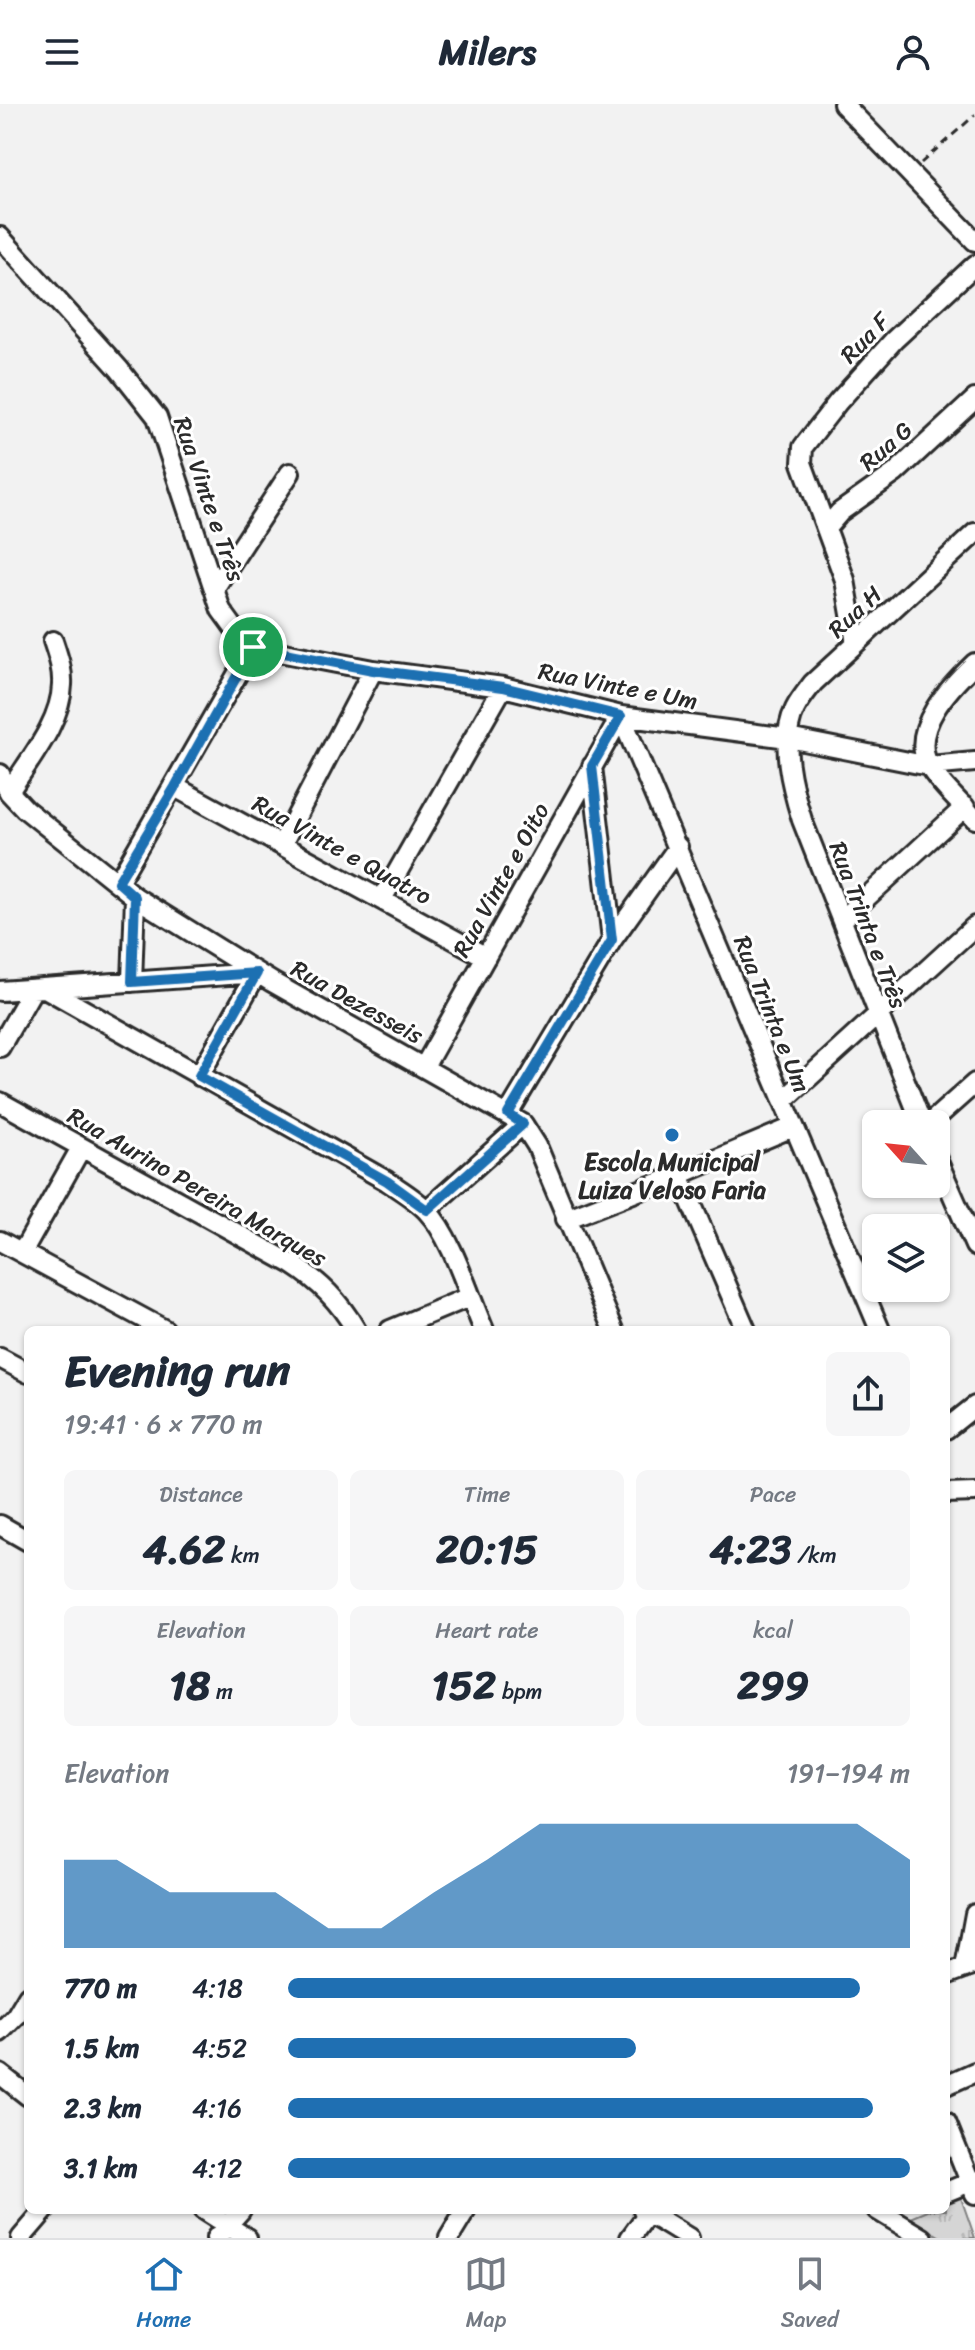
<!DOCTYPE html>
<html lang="en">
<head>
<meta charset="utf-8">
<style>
  body { margin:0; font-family:Sriracha,sans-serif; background:#f6f6f7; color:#1f2937; height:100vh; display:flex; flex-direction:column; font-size:30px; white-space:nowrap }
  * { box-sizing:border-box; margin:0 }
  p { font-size:26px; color:#747a83 }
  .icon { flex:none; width:44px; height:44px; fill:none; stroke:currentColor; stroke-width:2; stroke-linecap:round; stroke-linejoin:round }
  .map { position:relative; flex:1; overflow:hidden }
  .details { position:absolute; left:24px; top:1222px; width:926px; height:888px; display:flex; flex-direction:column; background:#fff; border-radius:12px; box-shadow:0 2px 6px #0004 }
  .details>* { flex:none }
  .needle { width:52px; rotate:297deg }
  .controls { position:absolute; left:862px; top:1006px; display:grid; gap:16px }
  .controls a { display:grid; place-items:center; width:88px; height:88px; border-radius:12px; background:#fff; box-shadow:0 2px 6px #0004; font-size:40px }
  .pin { position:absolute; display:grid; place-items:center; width:68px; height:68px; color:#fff; margin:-34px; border:4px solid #fff; border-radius:50%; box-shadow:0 2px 8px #0007 }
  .round { display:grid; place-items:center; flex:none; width:84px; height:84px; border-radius:12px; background:#f6f6f7 }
  .summary { display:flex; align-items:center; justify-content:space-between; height:136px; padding:0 40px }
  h1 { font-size:44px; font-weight:700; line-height:60px }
  .metrics { display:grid; grid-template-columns:repeat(3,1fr); gap:12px; height:136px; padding:8px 40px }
  .metrics div { display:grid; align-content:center; border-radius:12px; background:#f6f6f7; text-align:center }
  .metrics b { font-size:40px; font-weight:700 }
  .metrics small { font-size:22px; font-weight:400 }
  .metrics p { font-size:22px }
  .chart { height:224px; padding:16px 40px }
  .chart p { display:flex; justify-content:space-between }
  .chart svg { width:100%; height:144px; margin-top:8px; fill:#1f6fb2; opacity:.7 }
  ul { padding:0 40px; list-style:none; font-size:26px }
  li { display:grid; grid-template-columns:128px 96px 1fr; align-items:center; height:60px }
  li i { height:20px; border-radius:10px; background:#1f6fb2 }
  header { display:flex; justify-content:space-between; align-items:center; height:104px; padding:0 40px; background:#fff; font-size:36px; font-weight:700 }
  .tab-bar { display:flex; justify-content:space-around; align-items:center; height:112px; border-top:2px solid #e0e1e3; background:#fff; font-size:22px; color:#747a83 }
  .tab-bar a { display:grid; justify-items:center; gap:4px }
  .tab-bar .selected { color:#1f6fb2 }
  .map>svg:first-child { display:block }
</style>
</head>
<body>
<header><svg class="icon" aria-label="menu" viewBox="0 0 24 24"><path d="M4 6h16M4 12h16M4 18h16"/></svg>Milers<svg class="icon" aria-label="person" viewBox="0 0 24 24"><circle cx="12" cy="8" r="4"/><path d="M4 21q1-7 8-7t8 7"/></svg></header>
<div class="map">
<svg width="975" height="2134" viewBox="0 0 975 2134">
  <defs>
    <pattern id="grass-tufts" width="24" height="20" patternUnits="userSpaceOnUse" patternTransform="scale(2)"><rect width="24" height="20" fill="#d5d5d5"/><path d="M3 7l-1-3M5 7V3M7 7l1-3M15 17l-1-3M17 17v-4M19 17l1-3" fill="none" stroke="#b7b7b7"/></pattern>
  </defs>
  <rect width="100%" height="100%" fill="#f2f2f2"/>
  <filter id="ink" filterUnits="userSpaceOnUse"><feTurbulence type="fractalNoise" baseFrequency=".0125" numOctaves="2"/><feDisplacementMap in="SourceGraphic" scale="16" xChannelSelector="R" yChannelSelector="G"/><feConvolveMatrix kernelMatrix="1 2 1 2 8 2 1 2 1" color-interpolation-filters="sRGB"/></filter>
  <g filter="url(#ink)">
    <path fill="url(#grass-tufts)" stroke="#808080" stroke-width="2" d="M961,2094L975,2134H942L911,2114L930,2106H946V2100Z"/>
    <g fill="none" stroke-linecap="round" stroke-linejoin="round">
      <g stroke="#2b2b2b" stroke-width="24">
        <path id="street" d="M843,0L975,137
          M0,133L119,265L157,313L221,506L237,528L253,543
          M827,423L840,408L895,369L975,295
          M214,485L290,369
          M856,539L845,476L802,359L803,343L838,298L894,236L975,161
          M253,543L373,566L503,583L621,612L788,634L929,662L975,658
          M975,559C951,582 908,625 929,662C940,681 960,698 975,715
          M621,612L880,1226
          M592,662L612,836
          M0,670L9,688L25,705L135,793L272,878L523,1020L537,1042L614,1226
          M175,683L486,853
          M9,688C28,657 61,619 62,581C63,566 58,552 53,537
          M282,740L373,566
          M118,778L253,543
          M382,795L503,583
          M842,816L965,703
          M132,878L135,793
          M45,884L387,1077C400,1086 416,1095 427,1107C452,1133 469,1192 484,1226
          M0,887L257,869
          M0,943L33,885
          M424,963L621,612
          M199,972L257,869
          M783,997L975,822
          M0,998L292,1160C320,1178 339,1197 356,1226
          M508,1010L612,836L678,743
          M922,1020L802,716C792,684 779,637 795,605C800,595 807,587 813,579L975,429
          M929,1020L975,979
          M936,1053L975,1142
          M679,1071L746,1226
          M427,1106L523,1020
          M566,1115L679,1071L793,1023
          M0,1137L165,1226
          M22,1149L81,1044
          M390,1226L469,1193
          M0,1254L28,1269
          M946,1325L975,1302
          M946,1389L975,1388
          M0,1421L28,1437
          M965,1864L975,1810
          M946,1871L975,1860
          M0,1928L16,1912L28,1892
          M0,1970L28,1992
          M946,1981L975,1968
          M946,2018L975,2090
          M946,2088L975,2076
          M203,2106L247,2134
          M643,2106L689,2134
          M877,2106L923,2134
          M21,2134L45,2106
          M216,2134L241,2106
          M449,2134L466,2106
          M630,2134L648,2109"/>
      </g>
      <path stroke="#2b2b2b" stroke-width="3" stroke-dasharray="8 6" stroke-linecap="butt" d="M921,59L975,11"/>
      <use href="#street" stroke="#fff" stroke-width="18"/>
    </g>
  </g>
  <g fill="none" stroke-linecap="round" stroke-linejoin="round" filter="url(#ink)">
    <g stroke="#fff" stroke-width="16">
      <path id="route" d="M253,543L373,566L503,583L621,612L592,662L612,836L508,1010L523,1020L427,1106L387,1077L199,972L257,869L132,878L135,793L118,778L175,683Z"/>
    </g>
    <use href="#route" stroke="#1f6fb2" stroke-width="10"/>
  </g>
  <circle fill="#1f6fb2" stroke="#fff" stroke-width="3" cx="672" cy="1031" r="8"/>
  <g text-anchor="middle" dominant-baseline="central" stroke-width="6" stroke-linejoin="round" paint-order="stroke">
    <g font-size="24" fill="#2b2b2b" stroke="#fff">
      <text transform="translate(865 234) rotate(-46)">Rua F</text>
      <text transform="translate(886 342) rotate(-41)">Rua G</text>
      <text transform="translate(209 395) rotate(71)">Rua Vinte e Três</text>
      <text transform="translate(855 508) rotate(-43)">Rua H</text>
      <text transform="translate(618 582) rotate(11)">Rua Vinte e Um</text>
      <text transform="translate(342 746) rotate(29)">Rua Vinte e Quatro</text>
      <text transform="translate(501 776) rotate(-61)">Rua Vinte e Oito</text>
      <text transform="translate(868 821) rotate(69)">Rua Trinta e Três</text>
      <text transform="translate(357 898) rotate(29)">Rua Dezesseis</text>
      <text transform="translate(772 910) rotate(68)">Rua Trinta e Um</text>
      <text transform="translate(197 1083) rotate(30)">Rua Aurino Pereira Marques</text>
    </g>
    <g font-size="24" font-weight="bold" fill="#2b2b2b" stroke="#fff">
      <text x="672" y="1058">Escola Municipal<tspan x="672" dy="28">Luiza Veloso Faria</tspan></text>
    </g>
  </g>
</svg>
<div class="controls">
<a><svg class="needle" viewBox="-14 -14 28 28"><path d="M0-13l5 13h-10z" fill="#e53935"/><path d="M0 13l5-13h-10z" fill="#747a83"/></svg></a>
<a><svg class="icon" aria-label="layers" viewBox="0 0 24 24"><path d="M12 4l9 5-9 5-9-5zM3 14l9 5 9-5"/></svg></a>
</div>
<div class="pin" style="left:253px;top:543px;background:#1e9e55"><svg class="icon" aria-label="arrive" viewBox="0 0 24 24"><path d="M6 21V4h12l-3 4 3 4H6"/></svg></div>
<section class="details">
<div class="summary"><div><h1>Evening run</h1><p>19:41 · 6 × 770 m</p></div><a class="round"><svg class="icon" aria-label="share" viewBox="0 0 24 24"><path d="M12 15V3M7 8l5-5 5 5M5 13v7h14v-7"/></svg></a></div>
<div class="metrics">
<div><p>Distance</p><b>4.62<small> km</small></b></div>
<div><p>Time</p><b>20:15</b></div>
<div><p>Pace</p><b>4:23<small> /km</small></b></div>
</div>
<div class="metrics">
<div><p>Elevation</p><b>18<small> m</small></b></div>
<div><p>Heart rate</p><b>152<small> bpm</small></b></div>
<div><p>kcal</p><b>299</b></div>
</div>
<div class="chart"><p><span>Elevation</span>191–194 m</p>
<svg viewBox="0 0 160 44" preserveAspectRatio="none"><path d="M0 44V17L10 17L20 27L30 27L40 27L50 38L60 38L70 27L80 17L90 6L100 6L110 6L120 6L130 6L140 6L150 6L160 17V44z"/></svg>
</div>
<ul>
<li><b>770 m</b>4:18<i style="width:92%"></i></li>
<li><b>1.5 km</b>4:52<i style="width:56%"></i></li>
<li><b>2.3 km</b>4:16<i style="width:94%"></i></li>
<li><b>3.1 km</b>4:12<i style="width:100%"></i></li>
</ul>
</section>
</div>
<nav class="tab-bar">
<a class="selected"><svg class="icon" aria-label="home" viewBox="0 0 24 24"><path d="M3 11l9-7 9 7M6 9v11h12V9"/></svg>Home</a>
<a><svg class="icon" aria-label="map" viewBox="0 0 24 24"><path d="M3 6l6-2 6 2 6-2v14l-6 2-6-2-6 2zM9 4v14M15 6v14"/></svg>Map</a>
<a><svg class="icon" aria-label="saved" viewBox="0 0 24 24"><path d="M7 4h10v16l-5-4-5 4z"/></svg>Saved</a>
</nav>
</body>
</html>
